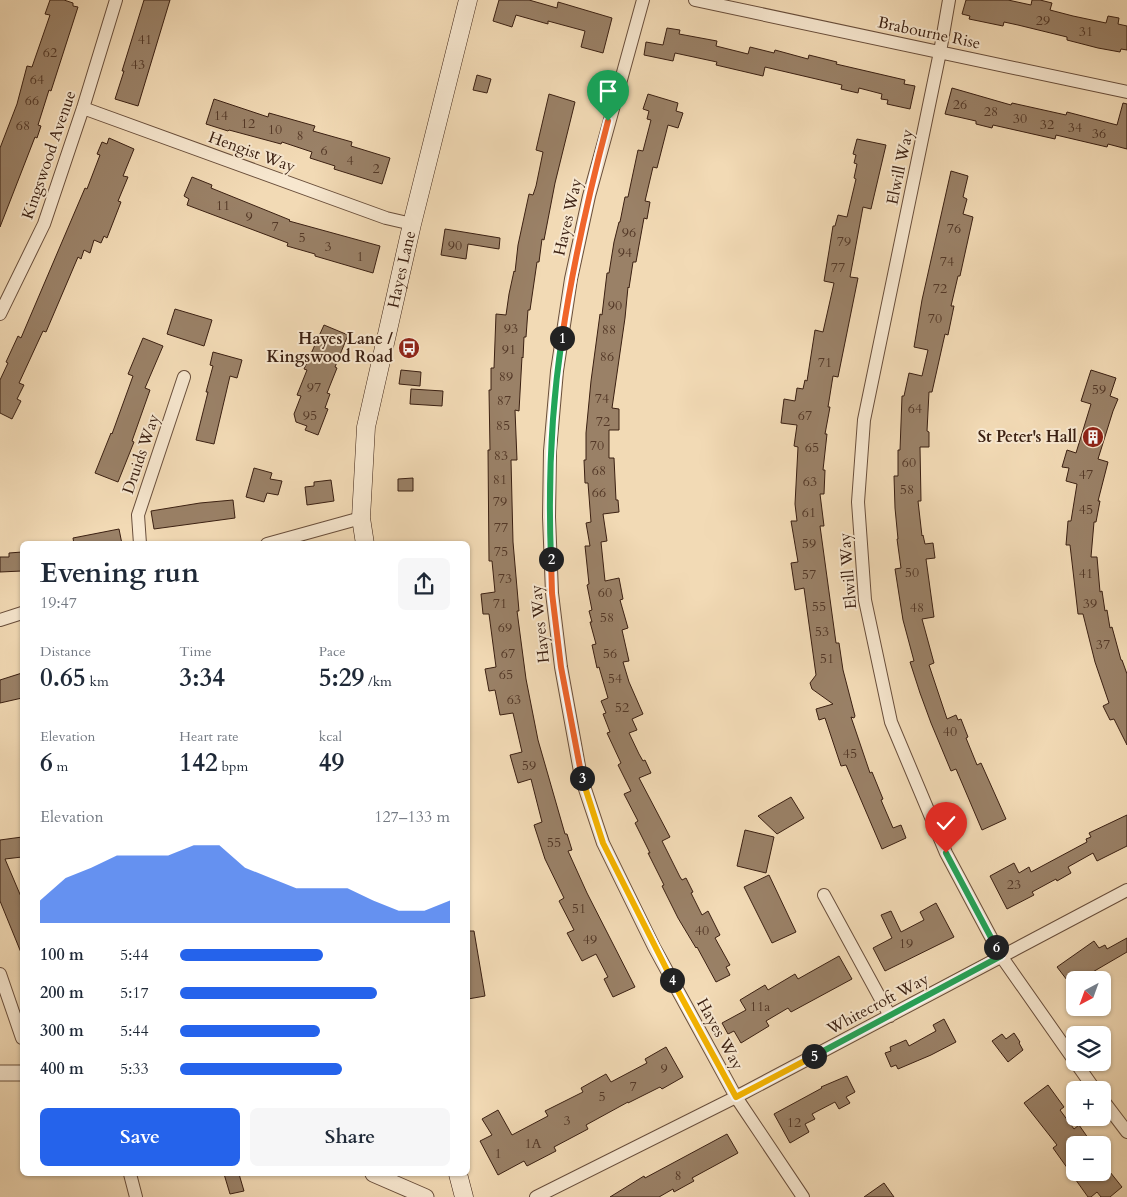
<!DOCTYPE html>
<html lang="en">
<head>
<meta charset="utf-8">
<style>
  body { margin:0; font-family:Cardo,serif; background:#f6f6f7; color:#1f2937; height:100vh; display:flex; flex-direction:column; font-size:19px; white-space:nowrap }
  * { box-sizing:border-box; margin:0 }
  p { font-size:16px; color:#747a83 }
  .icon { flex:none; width:28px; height:28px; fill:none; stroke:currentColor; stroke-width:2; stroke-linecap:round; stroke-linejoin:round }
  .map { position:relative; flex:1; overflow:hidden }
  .drawer { position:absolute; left:20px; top:541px; width:450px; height:635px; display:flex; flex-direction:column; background:#fff; border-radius:8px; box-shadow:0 1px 4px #0004 }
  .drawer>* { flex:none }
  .needle { width:32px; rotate:221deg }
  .controls { position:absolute; left:1066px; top:971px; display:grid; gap:10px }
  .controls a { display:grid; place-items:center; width:45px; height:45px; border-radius:8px; background:#fff; box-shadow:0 1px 4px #0004; font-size:25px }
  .pin { position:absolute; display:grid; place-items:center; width:42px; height:42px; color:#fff; margin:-51px -21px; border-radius:50% 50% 50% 0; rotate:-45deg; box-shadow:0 0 5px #0007 }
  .pin .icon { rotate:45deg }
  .km { position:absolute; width:25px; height:25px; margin:-12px; border-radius:50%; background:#222; color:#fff; font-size:14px; line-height:25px; text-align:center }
  .round { display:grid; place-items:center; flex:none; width:52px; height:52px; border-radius:8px; background:#f6f6f7 }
  .headline { display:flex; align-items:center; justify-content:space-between; height:85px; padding:0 20px }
  h1 { font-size:28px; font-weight:800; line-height:38px }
  .figures { display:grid; grid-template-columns:repeat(3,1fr); gap:8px; height:85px; padding:5px 20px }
  .figures div { display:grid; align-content:center }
  .figures b { font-size:25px; font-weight:800 }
  .figures small { font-size:14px; font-weight:400 }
  .figures p { font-size:14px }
  .chart { height:140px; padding:10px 20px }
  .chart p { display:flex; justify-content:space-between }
  .chart svg { width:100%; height:90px; margin-top:5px; fill:#2563eb; opacity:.7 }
  .cta { display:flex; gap:10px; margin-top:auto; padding:10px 20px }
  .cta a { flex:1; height:58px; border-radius:8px; background:#2563eb; color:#fff; font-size:20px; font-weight:800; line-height:58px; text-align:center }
  .cta a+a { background:#f6f6f7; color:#1f2937 }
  ul { padding:0 20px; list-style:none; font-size:16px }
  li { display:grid; grid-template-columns:80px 60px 1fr; align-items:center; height:38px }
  li i { height:12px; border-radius:6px; background:#2563eb }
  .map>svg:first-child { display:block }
</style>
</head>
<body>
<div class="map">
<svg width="1127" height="1197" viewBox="0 0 1127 1197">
  <rect width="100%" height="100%" fill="#f2dab5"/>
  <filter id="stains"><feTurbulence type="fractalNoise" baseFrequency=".004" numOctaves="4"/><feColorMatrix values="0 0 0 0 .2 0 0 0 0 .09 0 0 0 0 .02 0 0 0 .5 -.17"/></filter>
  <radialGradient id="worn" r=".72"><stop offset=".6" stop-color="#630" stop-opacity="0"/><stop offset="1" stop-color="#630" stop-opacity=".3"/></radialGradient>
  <path fill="#9a8167" stroke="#3b2012" d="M50,0H64L73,3V6L78,7L51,91L49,90L38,125L41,126L37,138L35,137L0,227V148L17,104L27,66L32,67L50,15L45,14Z
    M144,0H170L138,106L115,99L124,71H122Z
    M499,0H529L557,8L558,2L612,18L603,53L581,47L585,31L548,21V24L516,15L512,27L493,21Z
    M966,0H1008L1031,5L1032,0H1040L1052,3L1050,10L1073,16L1106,23L1108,16L1119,18L1118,24L1127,26V50L1121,49L1120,52L1098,48L1067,40V37L1018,25L1004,22L1003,26L969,19L970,16L962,14Z
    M667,28L680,30L679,34L717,41L716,46L748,54L750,47L774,53L775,50L808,59L809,55L837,62L836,64L905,80L904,84L915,86L910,109L887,104L888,100L881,99L882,94L859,88L858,93L841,89L842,85L765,67L763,76L716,65L717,62L675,53L673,61L644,55L646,42L663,45Z
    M477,75L491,79L487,93L473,90Z
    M952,88L1011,105L1012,103L1066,115L1067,112L1117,125L1123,103L1127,104V149L1108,144L1107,147L1056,135L1055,139L993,125L992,128L976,124V121L945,114Z
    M549,94L575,102L555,183L544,240L542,239L539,262H537L530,310H528L526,337H524L523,358L522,357L519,411L515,410L517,460H511L513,542L519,611H517L526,679L538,740L565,834H567L572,850L568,851L587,893L635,987L613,997L604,979L608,977L596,954L582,961L567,933L574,930L559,901L564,898L545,859L534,825L542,822L531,779L518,783L510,755L522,752L513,713L500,715L495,690L489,691L485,669L496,667L489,614H483L481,594L495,592L492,561H489L488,450H490L489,390H491V368H494L496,314L506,315L509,294L514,271L515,272L518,245L529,194L533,195L536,186L543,152L536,150Z
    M648,94L678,103L676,111L683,113L678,128L668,125L657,168L653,167L645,201L650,202L647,219L644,218L636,262H633L629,288L628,287L625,318L612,408L619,409V430H609V458H614L616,500H618L619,512L603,514L607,541L601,542L605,581L619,578L623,599L620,600L628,628L622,630L629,661L623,662L629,682L643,714L632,719L637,730L629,733L639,754L643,761L645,760L651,773L639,778L670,837L662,841L680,877L682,880L686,878L693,892L691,893L702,915L708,911L720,935L715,938L730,965L726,967L730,975L716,982L697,947L696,948L678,918L662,886L664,885L648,853H650L635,823L638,821L624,794L631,791L618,765L621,763L607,733L610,732L603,714L606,713L601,701L608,698L599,667L597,668L592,645L596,644L590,622H592L589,611L592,610L587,585L589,584L585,546H590L586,523L591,522L588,483H585L584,460H586V433L591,381L600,314L602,315L607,273H609L614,242L619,222H620L625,197H628L638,150L643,151L651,120L647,119L649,111L643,109Z
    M214,99L268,117L269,113L315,126L313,131L352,142L351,146L390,158L382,184L334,169L335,166L310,158L312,152L282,142L281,144L229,130L228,131L206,124Z
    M109,138L134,149L123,176L128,177L118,201L121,202L107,238L104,236L101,243L94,240L90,253L84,250L81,259L78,257L46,332L43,331L19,383L24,385L17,399L21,401L12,419L0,413V380L8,363L6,362L18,336L21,338L85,188L87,189L100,155L97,154L102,142L107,144Z
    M857,139L886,145L871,209L863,207L850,277L858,278L838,377L833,376L828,407H830L825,434H827L823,470H825L824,494H820L824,526H820L836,643H839L843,670L855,716L854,718L851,717L870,773L872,772L883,799L881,800L893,828L901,825L906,838L882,849L846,765L841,766L825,718L819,720L816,709L833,704L812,689L810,683L816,675L804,588L795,590L791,563L798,562L791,521H797L795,504L798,447L794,446L797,425L781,423L784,399L795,401L797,388L803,389L805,380L807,381L815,330L823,332L834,283L824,281L829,251L833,226H835L838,215L847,217L856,179L854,178L857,164L854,163L856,155L853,154Z
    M951,171L968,176L963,197L967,199L963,214L973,217L960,276H958L951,306H954L948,335L945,334L932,392H929L927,431L929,432V447H920L921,501H918L922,536L923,535L925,544L933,543L935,558L926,559L934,617L922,619L934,663L929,665L947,719L956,715L958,720L961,719L968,737L966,738L977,765L981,763L1006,819L982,830L956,769L951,771L931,723L920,693L910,662L914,661L903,620L895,569L901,568L897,539H898L895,508L894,476H898V450H900L902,396H904L909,373L922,376L928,350L914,347L922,300Z
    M192,177L212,185L211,188L290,220L289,221L380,246L373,273L315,256V254L287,246L288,243L187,205L189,199L184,196Z
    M445,229L500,238L499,249L468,244L466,259L441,255Z
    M175,309L212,320L204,346L167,334Z
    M324,325L348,335L335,367L337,368L327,393L330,394L325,408L328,409L318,435L305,430L307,426L296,422L294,414L301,396L297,395L307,370L304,369Z
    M143,338L163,346L145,388L150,390L132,441L134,442L118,482L95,473L111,433L112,434L133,376L128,374Z
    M213,352L242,360L237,378L230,376L214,444L196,440L208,392H206L213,366L210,365Z
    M401,370L421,372L420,386L399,384Z
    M1091,370L1116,378L1110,396L1118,399L1113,411L1098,459L1108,462L1098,501H1100L1096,522H1094L1091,557H1097L1100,592L1102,591L1105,611L1107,610L1110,628L1112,627L1121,660H1122L1127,674V745L1114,719L1110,720L1103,706L1109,703L1095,662L1083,614H1078L1070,545H1066L1068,521H1071L1077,484L1066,481L1069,468L1062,467L1067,450L1076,453L1091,404L1081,401Z
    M411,389L443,391L442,406L410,404Z
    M254,468L272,473L270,479L282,481L278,495L267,493L264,502L246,497Z
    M413,478V491H398V479Z
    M331,480L334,501L307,505L305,487L314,486V482Z
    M233,500L235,518L154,529L151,511L200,503Z
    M119,529L122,544H74L73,538Z
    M22,552V571L0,572V557H9V553Z
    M22,673V698L0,703V680Z
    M791,797L804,818L777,834L758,816Z
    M1127,815V846L1097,861L1093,853L1068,867L1071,873L1057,881L1056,879L1032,892L1034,895L1007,909L990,876L1014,863L1019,873L1029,867L1031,872L1087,842L1086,839L1091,837L1089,833Z
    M745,830L774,837L766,873L737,866Z
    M22,837V857L5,859L22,899V955L0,901V840Z
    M769,875L796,932L772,943L744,887Z
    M936,903L954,937L885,971L873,948L892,938L881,915L891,911L901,932L924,920L920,912Z
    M468,931H474L485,996L468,999Z
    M1127,938V952L1079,980H1067L1057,967L1094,941L1099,948L1105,945L1107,949Z
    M839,956L852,979L791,1012L788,1008L766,1021L769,1026L741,1043L734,1031L728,1034L722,1023L746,1010L740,1000L765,985L768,990L795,974L798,979Z
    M944,1019L956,1042L931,1055L898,1069L896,1065L891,1067L885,1053L891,1051L890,1047L906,1040L909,1046L936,1031L933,1025Z
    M1014,1033L1020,1042L1019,1043L1023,1050L1008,1062L992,1041L1002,1034L1006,1039Z
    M666,1047L683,1077L662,1089L660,1087L628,1103V1102L586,1125L588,1129L554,1147L556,1151L527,1166L524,1161L498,1175L480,1141L492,1135L482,1119L498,1110L512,1135L548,1116L545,1111L583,1092L581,1088L606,1074L611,1082L647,1063L645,1059Z
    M847,1076L855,1092L846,1097L850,1103L839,1109L835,1102L812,1114L815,1119L805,1124L809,1132L790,1143L774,1114L822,1088L821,1087Z
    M1048,1085L1064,1107L1060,1110L1074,1129L1079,1125L1093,1145H1075V1172H1110L1122,1187L1110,1197H1101L1097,1192L1091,1197H1088L1053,1148L1057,1145L1024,1103Z
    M727,1134L738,1153L692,1178L694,1181L674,1192L673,1189L659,1197H610L644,1176L645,1178Z
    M224,1174H239L244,1191L230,1194Z
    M884,1183L894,1197H864Z"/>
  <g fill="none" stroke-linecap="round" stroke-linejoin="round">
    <g stroke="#694e3b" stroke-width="14">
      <path id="minor" d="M643,0L589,196L571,279L557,371L550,451L549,517L552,593L561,667L581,777L603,843L654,947L736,1097L803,1197
        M695,0L1127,92
        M949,0L940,52L864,420L858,502L865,600L891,722L946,853L1001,956L1095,1090
        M83,108L386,218L412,224
        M0,314L44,224L83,108L116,0
        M140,544L138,515L184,377
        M267,544L361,518
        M0,620L22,613
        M824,895L890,1016
        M0,974L22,1038
        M1102,1099L1127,1132
        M130,1174L136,1197
        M536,1197L736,1097L1127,890"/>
    </g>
    <g stroke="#694e3b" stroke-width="17">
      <path id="tertiary" d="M0,1073H22
        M373,1174L426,1197"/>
    </g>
    <g stroke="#3b2012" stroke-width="19">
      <g id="secondary">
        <path id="s1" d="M365,544L361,518L366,427L412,224L468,0"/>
        <path d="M458,1174L464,1197"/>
      </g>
    </g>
    <use href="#minor" stroke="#f7e7cf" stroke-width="12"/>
    <use href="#tertiary" stroke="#f7e7cf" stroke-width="15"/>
    <use href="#secondary" stroke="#f7e7cf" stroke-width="18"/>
  </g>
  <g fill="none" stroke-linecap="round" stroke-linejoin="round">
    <g stroke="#fff" stroke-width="10">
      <path id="split-1" d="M562,338C573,264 589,193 608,121"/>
    </g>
    <g stroke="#fff" stroke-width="10">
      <path id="split-2" d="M551,559C548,485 551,411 562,338"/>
    </g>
    <g stroke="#fff" stroke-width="10">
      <path id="split-3" d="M551,559L552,593L561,667L582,778"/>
    </g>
    <g stroke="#fff" stroke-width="10">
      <path id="split-4" d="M582,778L603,843L672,980"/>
    </g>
    <g stroke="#fff" stroke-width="10">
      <path id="split-5" d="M672,980L736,1097L814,1056"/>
    </g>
    <g stroke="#fff" stroke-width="10">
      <path id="split-6" d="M814,1056L1001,956L996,947"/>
    </g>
    <g stroke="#fff" stroke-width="10">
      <path id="split-7" d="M946,853L996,947"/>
    </g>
    <use href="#split-1" stroke="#f0652b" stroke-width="6"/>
    <use href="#split-2" stroke="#22a559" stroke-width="6"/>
    <use href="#split-3" stroke="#f0652b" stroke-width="6"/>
    <use href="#split-4" stroke="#f5b400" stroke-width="6"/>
    <use href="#split-5" stroke="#f5b400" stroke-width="6"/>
    <use href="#split-6" stroke="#22a559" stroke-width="6"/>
    <use href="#split-7" stroke="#22a559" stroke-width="6"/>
  </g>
  <defs>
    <g id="bus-disc" transform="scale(1.125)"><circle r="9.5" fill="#8f2418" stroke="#f7e7cf"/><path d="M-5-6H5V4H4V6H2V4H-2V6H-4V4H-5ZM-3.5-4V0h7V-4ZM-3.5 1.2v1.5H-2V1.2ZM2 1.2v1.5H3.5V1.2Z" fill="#fff"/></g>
    <g id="building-disc" transform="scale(1.125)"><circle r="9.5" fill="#8f2418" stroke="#f7e7cf"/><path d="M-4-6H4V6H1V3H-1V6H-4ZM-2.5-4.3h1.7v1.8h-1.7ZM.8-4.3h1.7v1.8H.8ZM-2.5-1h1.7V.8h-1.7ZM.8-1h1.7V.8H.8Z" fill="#fff"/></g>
  </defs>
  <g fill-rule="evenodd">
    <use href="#bus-disc" x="409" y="348"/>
    <use href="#building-disc" x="1093" y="437"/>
  </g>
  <g text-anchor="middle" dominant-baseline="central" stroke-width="4" stroke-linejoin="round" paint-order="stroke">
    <g font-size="14" fill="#533827">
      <text x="1043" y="20">29</text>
      <text x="1086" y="31">31</text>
      <text x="145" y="39">41</text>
      <text x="50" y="52">62</text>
      <text x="138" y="64">43</text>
      <text x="37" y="79">64</text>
      <text x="32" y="100">66</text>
      <text x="960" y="104">26</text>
      <text x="991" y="111">28</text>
      <text x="221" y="115">14</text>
      <text x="1020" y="118">30</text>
      <text x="248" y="123">12</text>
      <text x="1047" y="124">32</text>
      <text x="23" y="125">68</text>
      <text x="1075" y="127">34</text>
      <text x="275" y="129">10</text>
      <text x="1099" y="133">36</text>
      <text x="300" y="135">8</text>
      <text x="324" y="150">6</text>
      <text x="350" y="160">4</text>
      <text x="376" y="168">2</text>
      <text x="223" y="205">11</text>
      <text x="249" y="216">9</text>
      <text x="275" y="226">7</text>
      <text x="954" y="228">76</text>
      <text x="629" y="232">96</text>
      <text x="302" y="237">5</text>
      <text x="844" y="241">79</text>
      <text x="455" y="245">90</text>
      <text x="328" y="246">3</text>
      <text x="625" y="252">94</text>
      <text x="360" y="256">1</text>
      <text x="947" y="261">74</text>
      <text x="838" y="267">77</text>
      <text x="940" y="288">72</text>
      <text x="615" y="305">90</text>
      <text x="935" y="318">70</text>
      <text x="511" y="328">93</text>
      <text x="609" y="329">88</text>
      <text x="509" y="349">91</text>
      <text x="607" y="356">86</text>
      <text x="825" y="362">71</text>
      <text x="506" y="376">89</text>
      <text x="314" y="387">97</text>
      <text x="1099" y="389">59</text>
      <text x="602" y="398">74</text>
      <text x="504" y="400">87</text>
      <text x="915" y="408">64</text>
      <text x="310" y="415">95</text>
      <text x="805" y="415">67</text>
      <text x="603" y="421">72</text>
      <text x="503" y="425">85</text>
      <text x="597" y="445">70</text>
      <text x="812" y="447">65</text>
      <text x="501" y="455">83</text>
      <text x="909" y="462">60</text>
      <text x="599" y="470">68</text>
      <text x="1086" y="474">47</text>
      <text x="500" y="479">81</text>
      <text x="810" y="481">63</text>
      <text x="907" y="489">58</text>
      <text x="599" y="492">66</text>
      <text x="500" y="501">79</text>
      <text x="1086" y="509">45</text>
      <text x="809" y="512">61</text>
      <text x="501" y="527">77</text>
      <text x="809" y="543">59</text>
      <text x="501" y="551">75</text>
      <text x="912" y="572">50</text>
      <text x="1086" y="573">41</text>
      <text x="809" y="574">57</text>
      <text x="505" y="578">73</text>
      <text x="605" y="592">60</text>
      <text x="500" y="603">71</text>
      <text x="1090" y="603">39</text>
      <text x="819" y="606">55</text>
      <text x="917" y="607">48</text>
      <text x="607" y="617">58</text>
      <text x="505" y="627">69</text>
      <text x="822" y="631">53</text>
      <text x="1103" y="644">37</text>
      <text x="508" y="653">67</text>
      <text x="610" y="653">56</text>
      <text x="827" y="658">51</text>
      <text x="506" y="674">65</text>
      <text x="615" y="678">54</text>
      <text x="514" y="699">63</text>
      <text x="622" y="707">52</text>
      <text x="950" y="731">40</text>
      <text x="850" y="753">45</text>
      <text x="529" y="765">59</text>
      <text x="554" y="842">55</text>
      <text x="1014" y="884">23</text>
      <text x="579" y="908">51</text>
      <text x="702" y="930">40</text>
      <text x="590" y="939">49</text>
      <text x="906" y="943">19</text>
      <text x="760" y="1006">11a</text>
      <text x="664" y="1068">9</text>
      <text x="633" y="1086">7</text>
      <text x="602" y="1096">5</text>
      <text x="567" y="1120">3</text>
      <text x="794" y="1122">12</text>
      <text x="533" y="1143">1A</text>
      <text x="498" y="1153">1</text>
      <text x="678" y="1175">8</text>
    </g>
    <g font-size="16" fill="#3b2012" stroke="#f7e7cf">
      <text transform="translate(929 33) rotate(12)">Brabourne Rise</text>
      <text transform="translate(252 152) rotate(20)">Hengist Way</text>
      <text transform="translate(49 155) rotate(-71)">Kingswood Avenue</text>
      <text transform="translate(900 167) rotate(-78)">Elwill Way</text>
      <text transform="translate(568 217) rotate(-77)">Hayes Way</text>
      <text stroke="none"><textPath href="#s1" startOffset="279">Hayes Lane</textPath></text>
      <text transform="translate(141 454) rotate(-71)">Druids Way</text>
      <text transform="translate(848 571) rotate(-95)">Elwill Way</text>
      <text transform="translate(540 624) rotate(-96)">Hayes Way</text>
      <text transform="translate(878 1004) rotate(-28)">Whitecroft Way</text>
      <text transform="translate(720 1034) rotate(61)">Hayes Way</text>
    </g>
    <g font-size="16" font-weight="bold" fill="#3b2012" stroke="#f7e7cf" text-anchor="end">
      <text x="393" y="339">Hayes Lane /<tspan x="393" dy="18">Kingswood Road</tspan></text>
      <text x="1077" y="437">St Peter's Hall</text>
    </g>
  </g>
  <rect width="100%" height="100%" filter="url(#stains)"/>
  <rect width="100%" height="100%" fill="url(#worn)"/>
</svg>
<div class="controls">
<a><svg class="needle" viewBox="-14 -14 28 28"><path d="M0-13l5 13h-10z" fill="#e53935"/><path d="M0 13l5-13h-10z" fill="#747a83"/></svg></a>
<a><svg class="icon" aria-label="layers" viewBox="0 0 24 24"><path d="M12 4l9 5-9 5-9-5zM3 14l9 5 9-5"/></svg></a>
<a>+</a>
<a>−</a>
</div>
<div class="pin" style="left:608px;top:121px;background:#1e9e55"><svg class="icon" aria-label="arrive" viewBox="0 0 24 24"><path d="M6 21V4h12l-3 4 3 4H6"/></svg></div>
<div class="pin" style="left:946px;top:853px;background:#d93025"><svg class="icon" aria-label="check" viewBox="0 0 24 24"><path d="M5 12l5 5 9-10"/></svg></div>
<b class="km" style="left:562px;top:338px">1</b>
<b class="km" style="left:551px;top:559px">2</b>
<b class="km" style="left:582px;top:778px">3</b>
<b class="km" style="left:672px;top:980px">4</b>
<b class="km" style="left:814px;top:1056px">5</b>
<b class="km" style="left:996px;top:947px">6</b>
<section class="drawer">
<div class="headline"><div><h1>Evening run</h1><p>19:47</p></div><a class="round"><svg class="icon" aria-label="share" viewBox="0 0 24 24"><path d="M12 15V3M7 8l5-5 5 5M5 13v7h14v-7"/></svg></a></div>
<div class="figures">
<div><p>Distance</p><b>0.65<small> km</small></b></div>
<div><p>Time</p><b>3:34</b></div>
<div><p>Pace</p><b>5:29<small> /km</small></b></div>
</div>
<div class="figures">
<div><p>Elevation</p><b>6<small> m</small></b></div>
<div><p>Heart rate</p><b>142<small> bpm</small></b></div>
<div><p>kcal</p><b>49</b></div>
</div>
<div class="chart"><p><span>Elevation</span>127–133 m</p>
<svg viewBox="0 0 160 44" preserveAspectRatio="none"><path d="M0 44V33L10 22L20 17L30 11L40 11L50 11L60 6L70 6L80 17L90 22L100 27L110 27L120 27L130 33L140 38L150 38L160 33V44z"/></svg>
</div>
<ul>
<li><b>100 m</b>5:44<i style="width:53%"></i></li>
<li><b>200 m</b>5:17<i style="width:73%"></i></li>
<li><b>300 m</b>5:44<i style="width:52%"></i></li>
<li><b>400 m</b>5:33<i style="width:60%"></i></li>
</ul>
<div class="cta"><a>Save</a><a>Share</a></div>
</section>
</div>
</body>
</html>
